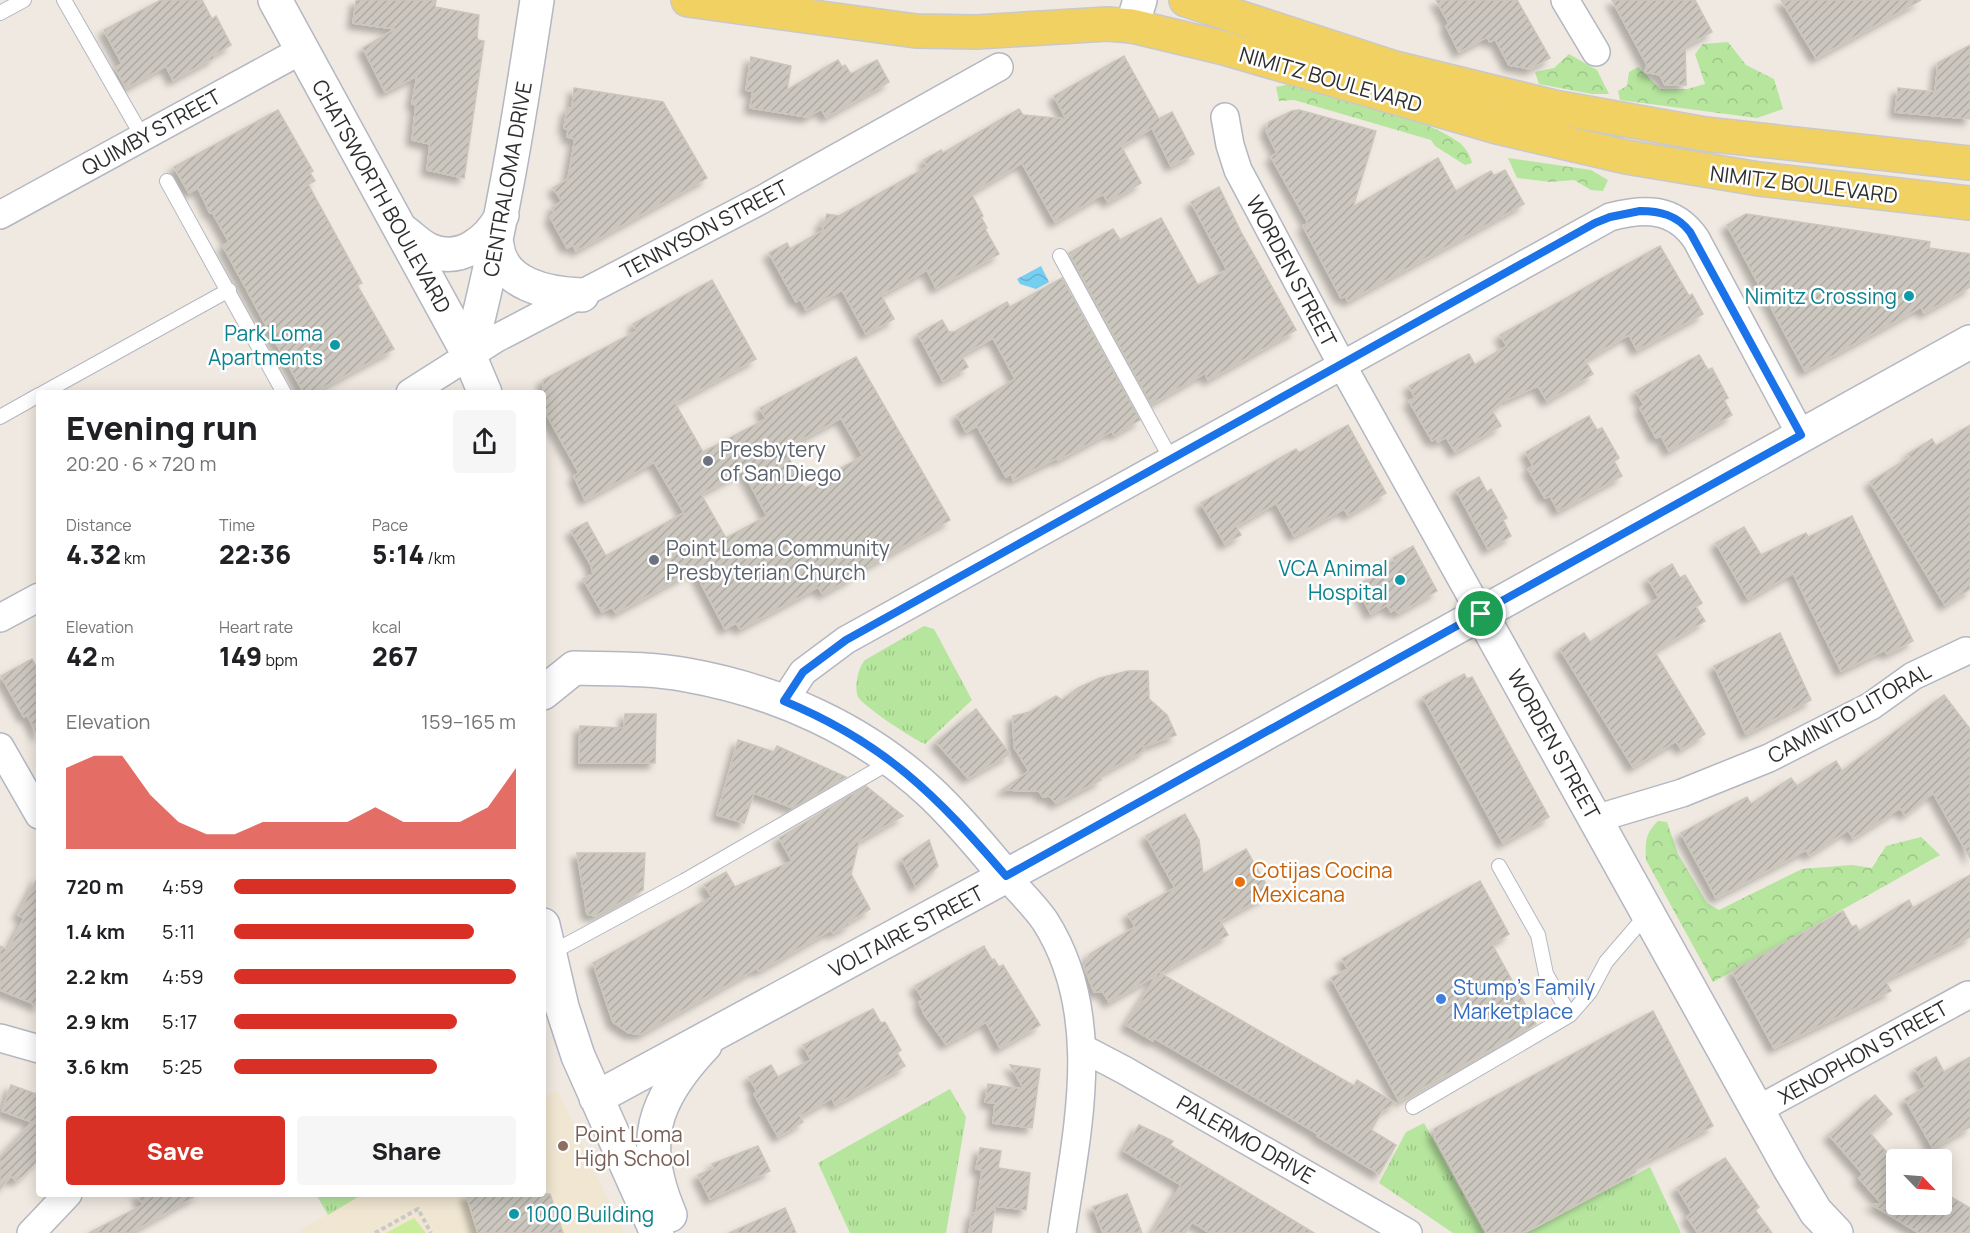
<!DOCTYPE html>
<html lang="en">
<head>
<meta charset="utf-8">
<style>
  body { margin:0; font-family:Manrope,sans-serif; background:#f6f6f6; color:#202124; height:100vh; display:flex; flex-direction:column; font-size:22px; white-space:nowrap }
  * { box-sizing:border-box; margin:0 }
  p { font-size:20px; color:#757577 }
  .icon { flex:none; width:33px; height:33px; fill:none; stroke:currentColor; stroke-width:2; stroke-linecap:round; stroke-linejoin:round }
  .map { position:relative; flex:1; overflow:hidden }
  .panel { position:absolute; left:36px; top:390px; width:510px; height:807px; display:flex; flex-direction:column; background:#fff; border-radius:6px; box-shadow:0 3px 15px #0003 }
  .panel>* { flex:none }
  .needle { width:39px; rotate:115deg }
  .buttons { position:absolute; left:1886px; top:1149px; display:grid; gap:12px }
  .buttons a { display:grid; place-items:center; width:66px; height:66px; border-radius:6px; background:#fff; box-shadow:0 3px 15px #0003; font-size:30px }
  .pin { position:absolute; display:grid; place-items:center; width:51px; height:51px; color:#fff; margin:-26px; border:3px solid #fff; border-radius:50%; box-shadow:0 2px 6px #0007 }
  .round { display:grid; place-items:center; flex:none; width:63px; height:63px; border-radius:6px; background:#f6f6f6 }
  .overview { display:flex; align-items:center; justify-content:space-between; height:102px; padding:0 30px }
  h1 { font-size:33px; font-weight:800; line-height:45px }
  .figures { display:grid; grid-template-columns:repeat(3,1fr); gap:9px; height:102px; padding:6px 30px }
  .figures div { display:grid; align-content:center }
  .figures b { font-size:26px; font-weight:800 }
  .figures small { font-size:16px; font-weight:400 }
  .figures p { font-size:16px }
  .chart { height:168px; padding:12px 30px }
  .chart p { display:flex; justify-content:space-between }
  .chart svg { width:100%; height:108px; margin-top:6px; fill:#d93025; opacity:.7 }
  .action { display:flex; gap:12px; margin-top:auto; padding:12px 30px }
  .action a { flex:1; height:69px; border-radius:6px; background:#d93025; color:#fff; font-size:24px; font-weight:800; line-height:69px; text-align:center }
  .action a+a { background:#f6f6f6; color:#202124 }
  ul { padding:0 30px; list-style:none; font-size:20px }
  li { display:grid; grid-template-columns:96px 72px 1fr; align-items:center; height:45px }
  li i { height:15px; border-radius:8px; background:#d93025 }
  .map>svg:first-child { display:block }
</style>
</head>
<body>
<div class="map">
<svg width="1970" height="1233" viewBox="0 0 1970 1233">
  <defs>
    <pattern id="grass-tufts" width="24" height="20" patternUnits="userSpaceOnUse" patternTransform="scale(1.5)"><rect width="24" height="20" fill="#b6e59e"/><path d="M3 7l-1-3M5 7V3M7 7l1-3M15 17l-1-3M17 17v-4M19 17l1-3" fill="none" stroke="#9dc588"/></pattern>
    <pattern id="forest-crowns" width="20" height="18" patternUnits="userSpaceOnUse" patternTransform="scale(1.5)"><rect width="20" height="18" fill="#b6e59e"/><path d="M2 6a3 3 0 1 1 6 0M12 15a3 3 0 1 1 6 0" fill="none" stroke="#9dc588"/></pattern>
    <pattern id="water-waves" width="16" height="10" patternUnits="userSpaceOnUse" patternTransform="scale(1.5)"><rect width="16" height="10" fill="#75cff0"/><path d="M0 5q4-4 8 0t8 0" fill="none" stroke="#66b2ce"/></pattern>
    <pattern id="building-hatch" width="6" height="6" patternUnits="userSpaceOnUse" patternTransform="scale(1.5)"><rect width="6" height="6" fill="#cbc7bf"/><path d="M-1 1l2-2M0 6l6-6M5 7l2-2" fill="none" stroke="#afaba4"/></pattern>
    <filter id="shadow"><feDropShadow dx="-5.5" dy="5.5" stdDeviation="3" flood-color="#0004"/></filter>
  </defs>
  <rect width="100%" height="100%" fill="#efe9e1"/>
  <path fill="#f0e6d1" d="M558,1091L624,1233H295L363,1194H543V1098Z"/>
  <path fill="url(#grass-tufts)" d="M924,626L934,629L972,700L925,744C913,739 864,707 858,697C854,688 858,667 865,660Z
    M950,1089L966,1117L946,1233H850L818,1163Z
    M1424,1123L1484,1233H1453L1379,1183L1406,1132Z
    M1650,1167L1681,1233H1527Z
    M316,1194H363L328,1215Z"/>
  <path fill="url(#forest-crowns)" d="M1728,42L1746,65L1774,79L1783,109L1757,118L1620,100L1618,91L1627,86L1629,72L1638,67L1660,89H1687L1705,84L1695,54L1703,44Z
    M1569,54L1597,70L1609,94H1592L1539,84L1535,72L1554,68Z
    M1290,84C1344,100 1411,111 1457,141C1465,146 1470,155 1472,163L1465,165L1435,146L1431,140L1294,100L1279,101L1276,87Z
    M1508,158L1591,170L1608,180L1603,191L1591,190L1574,180L1550,182L1517,178Z
    M1658,821L1667,822L1678,854L1707,903L1719,910L1802,869L1852,865L1872,868L1886,846L1921,837L1940,855L1713,982L1646,860C1645,843 1645,833 1658,821Z"/>
  <path fill="#c9ec9a" d="M414,1218L426,1233H386Z"/>
  <path fill="url(#water-waves)" d="M1041,266L1049,282L1036,289L1020,284L1017,279Z"/>
  <path fill="url(#building-hatch)" stroke="#cbc5ba" stroke-width="1.5" fill-rule="evenodd" filter="url(#shadow)" d="M161,0H202L212,19L216,16L231,45L213,55L214,58L173,80L166,66L126,88L115,68L122,64L104,30Z
    M356,0H436L435,7L479,15L477,36L478,40L484,41L464,178L427,170L430,144L412,140L416,105L412,104L417,76L385,92L363,48L395,29L353,23Z
    M1436,0H1517L1550,58L1530,69L1509,65L1495,39L1490,42L1487,37L1459,52L1446,26L1449,24Z
    M1612,0H1695L1712,32L1685,46L1686,85H1665L1660,75L1645,72L1647,65Z
    M1781,0H1921L1816,58Z
    M1970,45V119L1895,112L1898,88L1935,92L1938,63Z
    M1124,56L1159,119L1172,112L1194,154L1171,166L1152,128L1121,146L1141,183L1108,202L1103,194L1055,222L1022,163L971,193L983,216L981,217L987,228L985,229L999,254L936,288L927,270L881,295L894,319L866,334L842,290L806,310L800,299L796,302L769,253L787,243L790,249L824,230L820,224L825,221L827,214L839,216L927,167L924,160L941,150L943,153L1019,109L1023,115L1066,119L1054,96Z
    M751,57L791,66L787,90L838,60L842,67L845,65L851,74L877,60L889,82L826,117L821,109L807,117L750,108L753,91L746,90Z
    M574,88L663,102L707,178L576,251L573,245L567,248L550,217L555,213L552,208L562,201L553,188L568,179L575,139L567,137L568,130L564,128L567,109L572,108Z
    M278,110L313,171L310,173L315,181L308,184L362,283L357,285L394,349L313,393H304L268,329L223,246L229,242L212,212L210,213L198,188L189,193L174,167Z
    M1299,110L1376,131L1353,207L1438,158L1456,191L1491,171L1494,176L1505,170L1524,204L1348,301L1345,296L1341,298L1303,226L1308,223L1271,157L1277,153L1266,131L1269,122L1292,111Z
    M1219,187L1241,232L1296,330L1208,380L1205,373L1151,404L1069,253L1113,229L1120,240L1161,218L1198,285L1227,270L1191,202Z
    M1746,214L1930,242L1929,248L1970,254V287L1924,313L1921,307L1805,371L1727,225Z
    M1660,246L1689,296L1692,294L1703,314L1637,350L1629,335L1621,339L1585,360L1593,374L1547,401L1538,386L1499,403L1501,405L1492,411L1501,426L1455,452L1446,437L1438,442L1436,438L1432,441L1409,401L1415,398L1409,386L1469,354L1475,365L1507,346L1500,335Z
    M1062,278L1140,420L1114,435L1112,431L1058,460L1057,458L1013,480L1011,474L1006,477L977,426L966,432L957,415L1015,379L993,338L961,355L968,367L943,381L918,334L942,320L949,332H954L1007,302L1010,307Z
    M712,280L756,359L675,403L703,452L766,419L760,408L856,357L950,520L852,575L853,577L823,594L818,587L740,629L736,623L725,629L694,570L616,613L612,607L602,612L583,579L593,574L591,565L571,531L587,522L606,556L684,513L654,462L585,500L574,476L579,473L543,408V380L637,331L633,324ZM841,418L863,456L805,488L784,449ZM743,471L767,516L726,538L701,494Z
    M1699,355L1708,370L1712,368L1728,398L1724,400L1732,415L1669,451L1661,436L1656,438L1640,408L1644,405L1636,391Z
    M1589,416L1597,430L1602,428L1619,458L1614,461L1622,476L1558,511L1550,496L1545,498L1528,469L1533,466L1526,452Z
    M1348,425L1386,493L1348,515L1344,509L1294,536L1276,503L1236,526L1241,535L1225,544L1201,503L1296,449L1299,453Z
    M1970,425V589L1945,605L1870,482L1910,457L1908,454L1932,439L1936,446Z
    M1479,477L1487,492L1491,489L1507,518L1503,520L1511,536L1488,549L1456,490Z
    M1852,516L1913,641L1887,654L1885,650L1841,671L1793,573L1748,599L1716,543L1744,527L1761,555L1806,533L1808,537Z
    M1413,546L1437,591L1398,613L1395,609L1391,612L1387,605L1371,614L1359,592L1366,587L1363,582L1396,564L1393,558Z
    M1672,564L1680,578L1685,575L1702,603L1696,607L1705,621L1654,651L1705,734L1681,749L1676,741L1633,767L1560,649L1584,633L1590,642L1659,598L1648,579Z
    M1780,633L1811,700L1746,734L1714,666Z
    M32,659L39,672V737L27,715L24,717L1,676Z
    M1128,671H1148L1149,699L1167,715L1176,735L1143,747L1145,750L1099,775L1101,780L1056,803L1049,796L1043,797L1039,791L1002,790L1029,771L1014,747L1013,716L1030,712L1056,696L1062,700L1078,688L1100,678Z
    M1464,674L1467,679L1472,677L1549,817L1503,843L1423,697Z
    M1944,695L1970,729V858L1933,793L1905,815L1900,808L1853,838L1848,830L1809,855L1806,850L1716,898L1681,833L1747,797L1751,804L1791,778L1797,786L1836,761L1842,771Z
    M976,709L1010,754L968,778L936,742Z
    M625,714H656L655,763H579L580,726L624,728Z
    M738,740L774,752L777,746L846,777L793,808L754,793L744,823L717,815Z
    M866,786L903,816L859,841L851,874L870,909L848,922L849,925L833,933L831,930L759,971L757,968L641,1034L629,1033L613,1022L593,963L712,897L704,885L726,872L735,887L792,861L779,838Z
    M1185,814L1199,840L1203,874L1246,849L1271,893L1220,921L1228,935L1160,973L1354,1086L1357,1080L1395,1103L1382,1111L1371,1130L1396,1145L1379,1174L1317,1136L1318,1134L1154,1038L1153,1041L1126,1025L1157,975L1109,1002L1103,992H1094L1084,967L1090,954L1135,927L1128,914L1175,888L1146,836Z
    M929,840L938,866L916,887L902,859Z
    M577,853H645L643,890L595,916L587,914Z
    M39,875V1006L0,990V946L8,950L24,918L18,915Z
    M1970,875V937L1885,980L1891,991L1774,1048L1732,971L1843,911L1852,927L1856,925L1859,931L1909,900L1913,908Z
    M1480,881L1509,934L1492,944L1536,1024L1399,1101L1331,978L1348,969L1342,959Z
    M984,946L992,960L994,959L999,967L1003,965L1040,1025L1000,1048L986,1022L946,1044L924,1014L919,1002L923,1000L915,986Z
    M873,1009L881,1023L885,1022L901,1050L897,1053L905,1066L835,1105L832,1098L800,1116L803,1122L778,1137L754,1094L757,1092L749,1077L771,1065L778,1077L811,1060L803,1045Z
    M1653,1011L1713,1126L1640,1164L1635,1169L1636,1172L1537,1226L1521,1233H1487L1434,1136V1129Z
    M1936,1057L1944,1072L1970,1057V1127L1933,1148L1905,1099L1926,1087L1915,1069Z
    M1010,1065L1040,1069L1032,1128L993,1123L995,1103L985,1102L988,1084L1024,1089Z
    M11,1085L39,1095V1159L24,1175L16,1181L11,1176L0,1189V1157L32,1122L2,1111Z
    M1875,1095L1892,1114L1870,1133L1896,1163V1204H1941V1191L1970,1208V1233H1919L1871,1204H1882L1859,1178L1863,1174L1829,1135Z
    M1139,1125L1173,1141L1170,1145L1314,1233H1210L1192,1222L1185,1233H1153L1181,1185L1124,1151Z
    M758,1146L770,1171L710,1199L698,1175L714,1168L712,1164Z
    M980,1148L1001,1151L998,1168L1030,1173L1026,1210L995,1206L991,1233H969L972,1213L976,1214L982,1170L976,1169Z
    M1725,1158L1759,1207L1755,1210L1772,1233H1698L1687,1217L1692,1213L1677,1188Z
    M137,1194H199L130,1233H89L143,1205Z
    M466,1194H550L563,1233H478Z
    M1127,1194L1142,1233H1103L1093,1207Z
    M785,1208L796,1233H729Z"/>
  <g fill="none" stroke-linecap="round" stroke-linejoin="round">
    <g stroke="#b4b7c1" stroke-width="16">
      <path id="lane" d="M64,0L142,136
        M0,13L24,0
        M167,181L284,393
        M1060,256L1171,459
        M43,393L229,290
        M0,417L39,395
        M1499,866L1538,935L1546,974L1570,1015L1590,992L1606,962L1648,913
        M551,953L684,881L892,761
        M1413,1107L1570,1015"/>
    </g>
    <g stroke="#b4b7c1" stroke-width="30">
      <path id="street" d="M1565,0L1596,52
        M1225,117L1230,145L1238,170L1342,365L1481,614
        M0,215L302,50
        M410,393L495,339L763,199L999,67
        M0,618L39,597
        M784,701L803,672L846,640L1610,217C1644,208 1674,207 1696,239L1801,435
        M0,747L39,815
        M1595,819L1682,793L1769,758L1871,706L1913,676L1966,651
        M1006,876C1019,891 1034,905 1045,921C1105,1015 1077,1130 1062,1233
        M0,1038L39,1049
        M1082,1048L1124,1070L1408,1233
        M1759,1109L1968,995
        M31,1233L68,1194"/>
    </g>
    <g stroke="#b4b7c1" stroke-width="36">
      <path id="secondary" d="M275,0L469,355L485,393
        M1132,26L1140,0
        M403,231C411,237 420,246 429,250C460,264 489,241 502,215
        M497,245C501,285 549,294 582,295
        M469,355C500,238 519,120 537,0
        M1481,614L1790,1169L1816,1212L1836,1233
        M543,693L574,668C611,669 650,668 687,675C777,691 862,729 930,792C958,818 981,847 1006,876
        M543,925L562,1007L578,1056L657,1233
        M596,1098L1102,824L1970,342
        M670,1215C639,1143 652,1101 705,1045"/>
    </g>
    <g stroke="#c9c9c9" stroke-width="36">
      <path id="primary" d="M688,0L916,31L977,32L1107,24L1132,26L1224,48L1497,127L1626,157L1759,179L1970,203
        M1186,0L1395,68L1554,107L1705,134L1970,163"/>
    </g>
    <path stroke="#c9c9c9" stroke-width="4" stroke-dasharray="4.5 3" stroke-linecap="butt" d="M375,1233L418,1209L431,1233"/>
    <use href="#lane" stroke="#fff" stroke-width="14"/>
    <use href="#street" stroke="#fff" stroke-width="27"/>
    <use href="#secondary" stroke="#fff" stroke-width="33"/>
    <use href="#primary" stroke="#f2d163" stroke-width="33"/>
  </g>
  <g fill="none" stroke-linecap="round" stroke-linejoin="round">
    <g stroke="#fff" stroke-width="12">
      <path id="route" d="M1640,211C1660,211 1677,215 1690,232L1801,435L1006,876C936,795 885,743 784,701L803,672L846,640L1595,223L1610,217Z"/>
    </g>
    <use href="#route" stroke="#1a73e8" stroke-width="8"/>
  </g>
  <g fill="#0f9aa8" stroke="#fff" stroke-width="2">
    <circle cx="1909" cy="296" r="6"/>
    <circle cx="335" cy="345" r="6"/>
    <circle cx="1400" cy="580" r="6"/>
    <circle cx="514" cy="1214" r="6"/>
  </g>
  <g fill="#6b7280" stroke="#fff" stroke-width="2">
    <circle cx="708" cy="461" r="6"/>
    <circle cx="654" cy="560" r="6"/>
  </g>
  <circle fill="#e8710a" stroke="#fff" stroke-width="2" cx="1240" cy="882" r="6"/>
  <circle fill="#3f7fe0" stroke="#fff" stroke-width="2" cx="1441" cy="999" r="6"/>
  <circle fill="#8d6e63" stroke="#fff" stroke-width="2" cx="563" cy="1146" r="6"/>
  <g text-anchor="middle" dominant-baseline="central" stroke-width="5" stroke-linejoin="round" paint-order="stroke">
    <g font-size="21" fill="#2e2e2e" stroke="#fff">
      <text transform="translate(1331 79) rotate(16)">NIMITZ BOULEVARD</text>
      <text transform="translate(151 132) rotate(-29)">QUIMBY STREET</text>
      <text transform="translate(507 179) rotate(-80)">CENTRALOMA DRIVE</text>
      <text transform="translate(1804 184) rotate(7)">NIMITZ BOULEVARD</text>
      <text transform="translate(382 196) rotate(61)">CHATSWORTH BOULEVARD</text>
      <text transform="translate(704 229) rotate(-28)">TENNYSON STREET</text>
      <text transform="translate(1292 271) rotate(62)">WORDEN STREET</text>
      <text transform="translate(1849 713) rotate(-29)">CAMINITO LITORAL</text>
      <text transform="translate(1554 744) rotate(61)">WORDEN STREET</text>
      <text transform="translate(906 931) rotate(-28)">VOLTAIRE STREET</text>
      <text transform="translate(1863 1052) rotate(-29)">XENOPHON STREET</text>
      <text transform="translate(1246 1139) rotate(30)">PALERMO DRIVE</text>
    </g>
    <g font-size="21" fill="#0d838f" stroke="#fff" text-anchor="end">
      <text x="1897" y="296">Nimitz Crossing</text>
      <text x="323" y="333">Park Loma<tspan x="323" dy="24">Apartments</tspan></text>
      <text x="1388" y="568">VCA Animal<tspan x="1388" dy="24">Hospital</tspan></text>
      <text x="526" y="1214" text-anchor="start">1000 Building</text>
    </g>
    <g font-size="21" fill="#5b616d" stroke="#fff" text-anchor="start">
      <text x="720" y="449">Presbytery<tspan x="720" dy="24">of San Diego</tspan></text>
      <text x="666" y="548">Point Loma Community<tspan x="666" dy="24">Presbyterian Church</tspan></text>
    </g>
    <g font-size="21" fill="#c56008" stroke="#fff" text-anchor="start">
      <text x="1252" y="870">Cotijas Cocina<tspan x="1252" dy="24">Mexicana</tspan></text>
    </g>
    <g font-size="21" fill="#366cbe" stroke="#fff" text-anchor="start">
      <text x="1453" y="987">Stump's Family<tspan x="1453" dy="24">Marketplace</tspan></text>
    </g>
    <g font-size="21" fill="#785e54" stroke="#fff" text-anchor="start">
      <text x="575" y="1134">Point Loma<tspan x="575" dy="24">High School</tspan></text>
    </g>
  </g>
</svg>
<div class="buttons">
<a><svg class="needle" viewBox="-14 -14 28 28"><path d="M0-13l5 13h-10z" fill="#e53935"/><path d="M0 13l5-13h-10z" fill="#757577"/></svg></a>
</div>
<div class="pin" style="left:1481px;top:614px;background:#1e9e55"><svg class="icon" aria-label="arrive" viewBox="0 0 24 24"><path d="M6 21V4h12l-3 4 3 4H6"/></svg></div>
<section class="panel">
<div class="overview"><div><h1>Evening run</h1><p>20:20 · 6 × 720 m</p></div><a class="round"><svg class="icon" aria-label="share" viewBox="0 0 24 24"><path d="M12 15V3M7 8l5-5 5 5M5 13v7h14v-7"/></svg></a></div>
<div class="figures">
<div><p>Distance</p><b>4.32<small> km</small></b></div>
<div><p>Time</p><b>22:36</b></div>
<div><p>Pace</p><b>5:14<small> /km</small></b></div>
</div>
<div class="figures">
<div><p>Elevation</p><b>42<small> m</small></b></div>
<div><p>Heart rate</p><b>149<small> bpm</small></b></div>
<div><p>kcal</p><b>267</b></div>
</div>
<div class="chart"><p><span>Elevation</span>159–165 m</p>
<svg viewBox="0 0 160 44" preserveAspectRatio="none"><path d="M0 44V11L10 6L20 6L30 22L40 33L50 38L60 38L70 33L80 33L90 33L100 33L110 27L120 33L130 33L140 33L150 27L160 11V44z"/></svg>
</div>
<ul>
<li><b>720 m</b>4:59<i style="width:100%"></i></li>
<li><b>1.4 km</b>5:11<i style="width:85%"></i></li>
<li><b>2.2 km</b>4:59<i style="width:100%"></i></li>
<li><b>2.9 km</b>5:17<i style="width:79%"></i></li>
<li><b>3.6 km</b>5:25<i style="width:72%"></i></li>
</ul>
<div class="action"><a>Save</a><a>Share</a></div>
</section>
</div>
</body>
</html>
